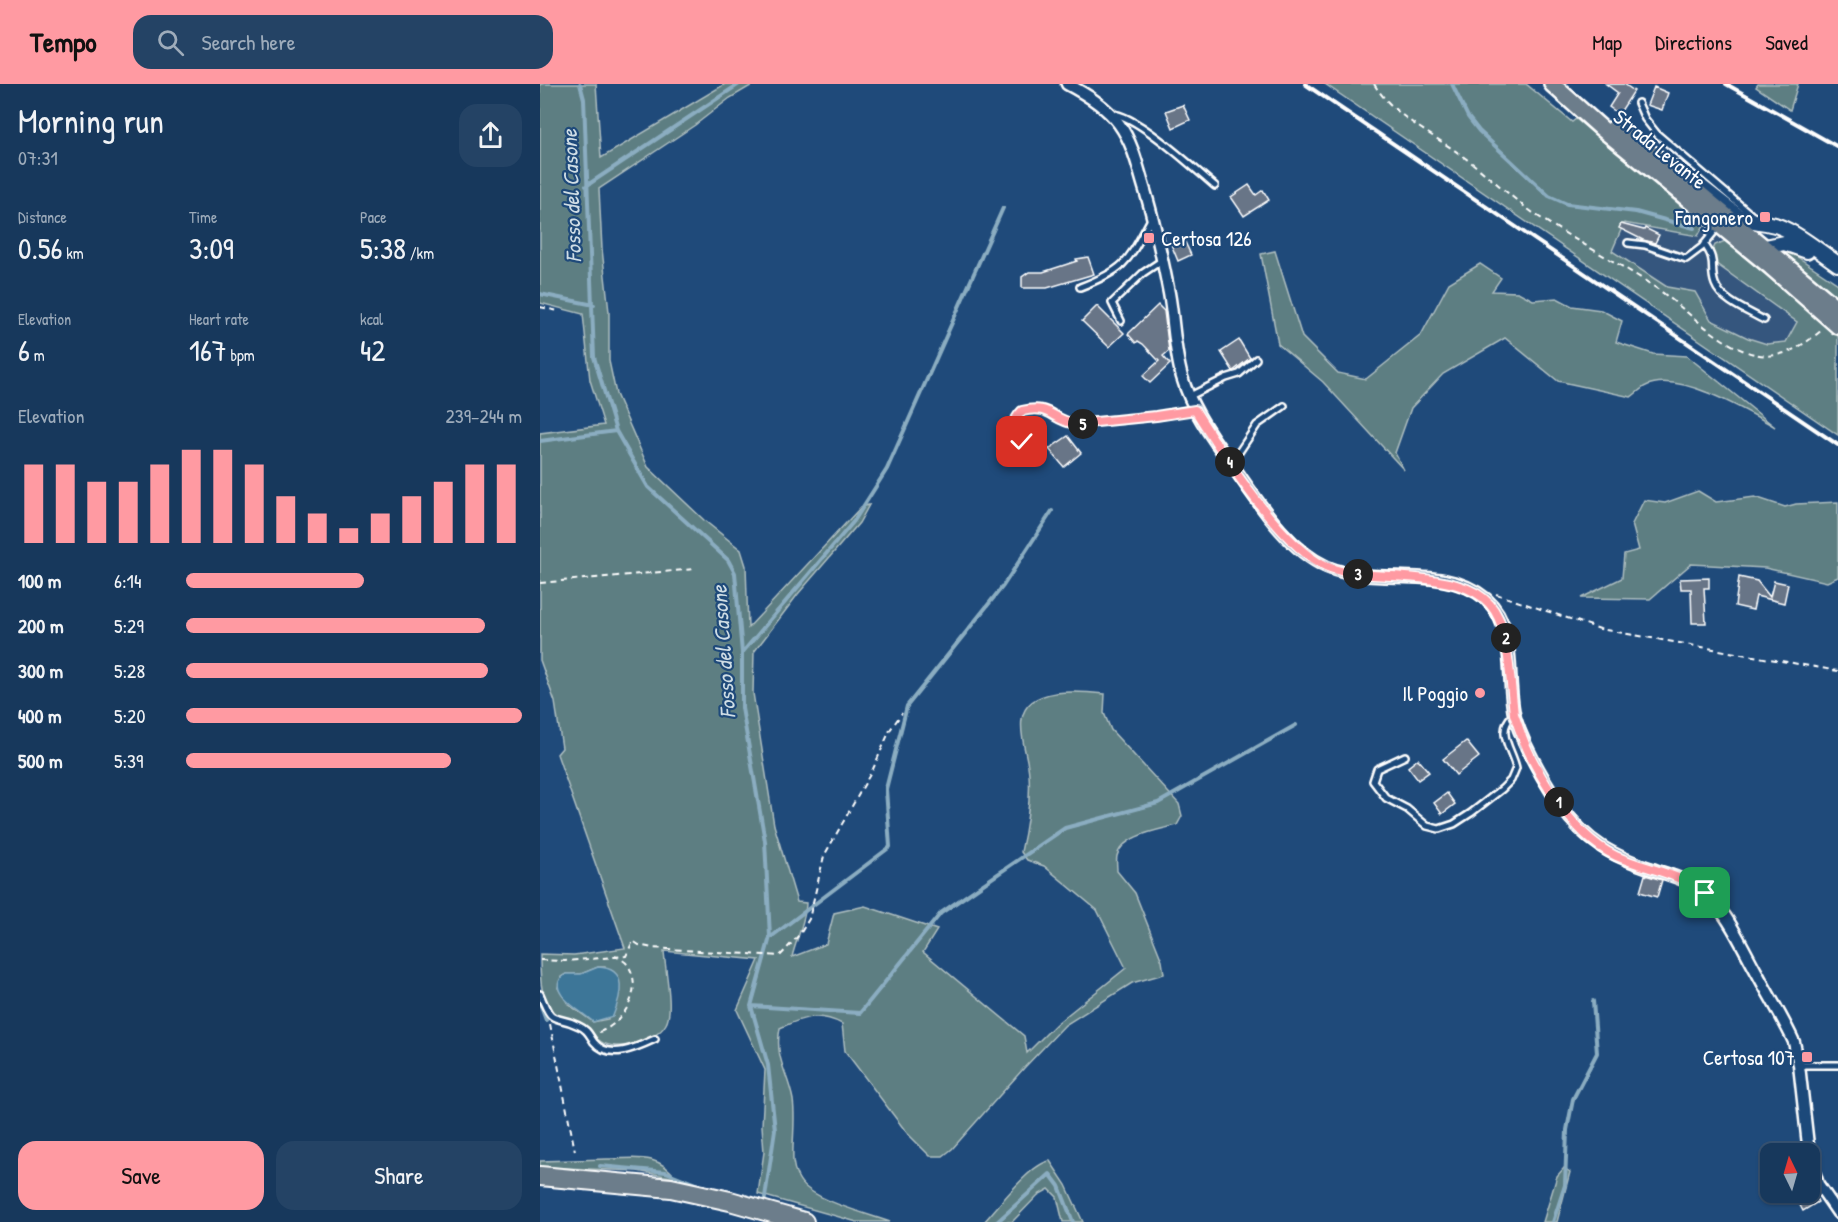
<!DOCTYPE html>
<html lang="en">
<head>
<meta charset="utf-8">
<style>
  body { margin:0; font-family:"Patrick Hand",sans-serif; background:#244365; color:#f1f3f6; height:100vh; display:flex; flex-direction:column; font-size:22px; white-space:nowrap }
  * { box-sizing:border-box; margin:0 }
  p { font-size:20px; color:#9eacbb }
  .icon { flex:none; width:33px; height:33px; fill:none; stroke:currentColor; stroke-width:2; stroke-linecap:round; stroke-linejoin:round }
  .map { position:relative; flex:1; overflow:hidden }
  .panel { display:flex; flex-direction:column; background:#17385c; width:540px }
  .panel>* { flex:none }
  .needle { width:39px; rotate:355deg }
  .tools { position:absolute; left:1220px; top:1059px; display:grid; gap:12px }
  .tools a { display:grid; place-items:center; width:60px; height:60px; border-radius:12px; background:#17385c; box-shadow:0 2px 4px #0004,0 0 0 2px #365272; font-size:30px }
  .pin { position:absolute; display:grid; place-items:center; width:51px; height:51px; color:#fff; margin:-26px; border-radius:12px; box-shadow:0 3px 9px #0006 }
  .km { position:absolute; width:30px; height:30px; margin:-15px; border-radius:50%; background:#222; color:#fff; font-size:16px; line-height:30px; text-align:center }
  .round { display:grid; place-items:center; flex:none; width:63px; height:63px; border-radius:18px; background:#244365 }
  .summary { display:flex; align-items:center; justify-content:space-between; height:102px; padding:0 18px }
  h1 { font-size:33px; font-weight:600; line-height:45px }
  .stats { display:grid; grid-template-columns:repeat(3,1fr); gap:9px; height:102px; padding:6px 18px }
  .stats div { display:grid; align-content:center }
  .stats b { font-size:30px; font-weight:600 }
  .stats small { font-size:16px; font-weight:400 }
  .stats p { font-size:16px }
  .chart { height:168px; padding:12px 18px }
  .chart p { display:flex; justify-content:space-between }
  .chart svg { width:100%; height:108px; margin-top:6px; stroke:#ff9aa2; stroke-width:6 }
  .button { display:flex; gap:12px; margin-top:auto; padding:12px 18px }
  .button a { flex:1; height:69px; border-radius:18px; background:#ff9aa2; color:#111; font-size:24px; font-weight:600; line-height:69px; text-align:center }
  .button a+a { background:#244365; color:#f1f3f6 }
  ul { padding:0 18px; list-style:none; font-size:20px }
  li { display:grid; grid-template-columns:96px 72px 1fr; align-items:center; height:45px }
  li i { height:15px; border-radius:8px; background:#ff9aa2 }
  header { display:flex; align-items:center; gap:36px; box-sizing:border-box; height:84px; padding:0 30px; background:#ff9aa2; color:#111 }
  header strong { font-size:28px }
  nav { display:flex; gap:33px; margin-inline-start:auto; font-size:21px }
  .search { width:420px; height:54px; background:#244365; display:flex; align-items:center; gap:15px; box-sizing:border-box; padding:0 21px; border-radius:18px; color:#9eacbb; font-size:22px }
  main { display:flex; flex:1; min-height:0 }
  .map>svg:first-child { display:block }
</style>
</head>
<body>
<header>
<strong>Tempo</strong>
<div class="search"><svg class="icon" aria-label="search" viewBox="0 0 24 24"><circle cx="10" cy="10" r="6"/><path d="M15 15l6 6"/></svg>Search here</div>
<nav><a>Map</a><a>Directions</a><a>Saved</a></nav>
</header>
<main>
<section class="panel">
<div class="summary"><div><h1>Morning run</h1><p>07:31</p></div><a class="round"><svg class="icon" aria-label="share" viewBox="0 0 24 24"><path d="M12 15V3M7 8l5-5 5 5M5 13v7h14v-7"/></svg></a></div>
<div class="stats">
<div><p>Distance</p><b>0.56<small> km</small></b></div>
<div><p>Time</p><b>3:09</b></div>
<div><p>Pace</p><b>5:38<small> /km</small></b></div>
</div>
<div class="stats">
<div><p>Elevation</p><b>6<small> m</small></b></div>
<div><p>Heart rate</p><b>167<small> bpm</small></b></div>
<div><p>kcal</p><b>42</b></div>
</div>
<div class="chart"><p><span>Elevation</span>239–244 m</p>
<svg viewBox="0 0 160 44" preserveAspectRatio="none"><path d="M5 44V12M15 44V12M25 44V19M35 44V19M45 44V12M55 44V6M65 44V6M75 44V12M85 44V25M95 44V32M105 44V38M115 44V32M125 44V25M135 44V19M145 44V12M155 44V12"/></svg>
</div>
<ul>
<li><b>100 m</b>6:14<i style="width:53%"></i></li>
<li><b>200 m</b>5:29<i style="width:89%"></i></li>
<li><b>300 m</b>5:28<i style="width:90%"></i></li>
<li><b>400 m</b>5:20<i style="width:100%"></i></li>
<li><b>500 m</b>5:39<i style="width:79%"></i></li>
</ul>
<div class="button"><a>Save</a><a>Share</a></div>
</section>
<div class="map">
<svg width="1298" height="1138" viewBox="0 0 1298 1138">
  <rect width="100%" height="100%" fill="#1f4a7a"/>
  <filter id="ink" filterUnits="userSpaceOnUse"><feTurbulence type="fractalNoise" baseFrequency=".0167" numOctaves="2"/><feDisplacementMap in="SourceGraphic" scale="12" xChannelSelector="R" yChannelSelector="G"/><feConvolveMatrix kernelMatrix="1 2 1 2 8 2 1 2 1" color-interpolation-filters="sRGB"/></filter>
  <g filter="url(#ink)">
    <path fill="#35577e" d="M1084,139L1158,152L1164,141L1185,157L1179,158L1175,179L1257,239L1246,258L1227,260L1208,254L1171,236L1155,208L1127,203L1072,167Z"/>
    <path fill="#5d7e82" stroke="#aebec0" stroke-width="1.5" fill-rule="evenodd" d="M0,0H56L61,74L185,0H214L190,14L155,41L59,105L62,165L69,228V277L76,310L108,383L165,437L201,466L206,482L208,544L321,423L329,421L319,439L258,510L214,568L213,609L234,741L257,818L266,819C266,835 256,856 252,873L286,860L294,829L325,822L397,846L383,868L484,952L487,969L516,940L586,884L557,826L504,782L487,776L481,768C487,742 491,717 489,690C488,673 479,652 482,635C487,602 539,607 565,610L564,629L571,646L639,720L642,732L637,741C619,746 582,751 577,772C576,776 577,782 577,787L595,809L622,877L624,890L592,899L525,941L484,984L412,1065L403,1072H390L367,1049L305,967L302,940C279,928 263,933 240,944C234,974 248,989 253,1016C256,1037 252,1056 253,1077C254,1087 259,1099 268,1105C286,1119 327,1130 350,1138H317L218,1110L224,1068L222,1042L225,986L197,926L219,876L124,867C125,885 134,926 126,940C116,958 77,969 60,957C52,952 51,943 41,939C32,936 16,936 11,929C0,913 0,889 0,870L34,871L85,864L17,670L22,664L15,618L0,576V349L64,341L50,296L43,230L0,219ZM58,883H65L68,935L53,938L28,920L18,904L21,893L26,890H41Z
      M785,0H986L1032,38L1036,35L1164,141L1158,152L1084,139L1072,167L1127,203L1155,208L1171,236L1208,254L1227,260L1246,258L1257,238L1175,179L1172,168L1175,161L1185,157L1298,251V351Z
      M1218,0H1258L1250,26L1216,3Z
      M1247,166L1298,200V220L1235,167Z
      M735,167L762,253L798,289L826,295L881,251L909,199L940,180L961,194L952,207L978,208L993,216L1017,214L1032,222L1061,226L1082,237L1076,258L1113,270L1147,272L1235,343C1207,327 1138,286 1106,302C1101,304 1096,310 1091,313L1018,297L965,254L903,290L871,324L855,369L864,386L783,298L738,260L721,170Z
      M1158,407L1176,418L1215,413L1245,423L1256,420L1298,418V493L1287,498L1225,484L1151,480L1110,515L1041,514L1082,494L1084,470L1099,466L1092,440L1104,416L1125,419Z
      M67,1075C95,1075 118,1068 136,1094L97,1087L0,1083V1077Z
      M510,1077L526,1101L543,1138H523L517,1113L509,1105L498,1111L472,1138H444C458,1123 491,1079 510,1077Z
      M1024,1084L1030,1088L1017,1138H1003L1017,1092Z"/>
    <path fill="#3e7698" stroke="#8badc1" stroke-width="1.5" d="M58,883C89,884 81,912 73,932L53,938C43,928 1,906 26,890H41Z"/>
    <g fill="none" stroke-linecap="round" stroke-linejoin="round">
      <path stroke="#8badc1" stroke-width="4" d="M40,0L44,15L54,273L76,347L108,403L188,476L195,489L202,569V624L225,757L230,853L211,922L228,981L235,1046L224,1120
        M912,0L928,33L939,47L1009,112L1027,120L1096,128L1154,144
        M46,102L199,0
        M0,210L54,221
        M0,357L76,347
        M202,569L314,437L347,385L463,124
        M231,853L350,763L346,705L367,622L463,502L512,427
        M0,920L6,936
        M211,922L320,929L401,829L525,744L618,719L756,641
        M60,1082L126,1088L158,1101
        M457,1138L510,1090L519,1102L533,1138
        M1013,1138L1025,1101L1027,1046L1033,1015L1057,969L1053,917"/>
    </g>
    <path fill="#687487" stroke="#fff" stroke-width="1.5" d="M1066,0H1084L1094,7L1079,30L1069,23L1078,9Z
      M1114,3L1128,9L1122,26L1107,21Z
      M643,21L650,36L633,44L626,27Z
      M709,101L716,111L723,106L729,116L704,132L691,113Z
      M1081,140L1104,146L1105,144L1119,151L1115,159L1103,156L1079,144Z
      M643,154L651,171L638,177L631,160Z
      M548,173L554,190L507,204H482V193L489,188H503L537,177L536,175Z
      M618,221L624,227L629,267L623,272L630,280L610,299L603,292L619,277L603,260L598,257L596,259L588,250Z
      M557,222L584,249L569,263L542,237Z
      M699,256L710,274L693,287L681,268Z
      M528,352L541,369L524,383L509,365Z
      M1199,493L1217,497L1230,513L1234,497L1248,500L1244,519L1216,512L1213,526L1195,522Z
      M1169,494V504H1164L1166,539H1152L1151,505H1141L1140,495Z
      M926,657L939,673L916,691L903,675Z
      M878,675L889,688L878,696L868,683Z
      M907,709L915,720L902,730L894,719Z
      M1105,791L1122,796L1117,813L1100,808Z
      M1253,1108H1273L1278,1118L1263,1127Z"/>
    <g fill="none" stroke-linecap="round" stroke-linejoin="round">
      <g stroke="#fff" stroke-width="10">
        <path id="lane" d="M1098,19L1105,35L1117,50L1215,134
          M572,30C596,30 656,86 675,102
          M1088,159L1105,161L1146,175L1162,163L1179,142
          M1164,160C1178,178 1169,184 1175,200C1181,217 1210,228 1224,236
          M540,203C587,185 588,177 611,135
          M581,237L572,219L603,189L621,177
          M650,312L686,294L699,290L716,275
          M482,358C473,346 471,338 482,327C513,320 510,336 536,340L616,332L655,325
          M688,376L699,368L717,341L744,322
          M865,672L837,685L833,697L846,714L867,725L887,742L899,745L914,740L931,729L962,705L971,696L976,684C972,665 955,648 973,631
          M0,910C14,945 11,928 39,942C48,946 49,951 54,958C69,977 98,963 115,955
          M1259,981H1298"/>
      </g>
      <g stroke="#fff" stroke-width="15">
        <path id="street" d="M527,0C546,10 566,22 579,40C592,58 597,79 603,100C614,135 622,173 629,209C634,236 634,266 642,293C651,324 671,353 690,378C716,414 745,464 787,483C836,504 903,478 946,515C979,544 965,596 975,634C984,663 1003,695 1020,721C1047,759 1072,772 1115,786C1129,791 1145,795 1157,803C1186,823 1200,859 1217,889C1229,912 1243,934 1254,958L1259,981L1269,1070
          M1269,1072L1278,1100L1298,1129"/>
      </g>
      <g stroke="#fff" stroke-width="18">
        <path id="secondary" d="M1137,84L1197,131C1210,139 1224,137 1238,142C1259,150 1279,167 1298,180
          M1216,165L1244,159L1267,167"/>
      </g>
      <g stroke="#fff" stroke-width="20">
        <path id="primary" d="M1012,0L1061,44L1231,183L1298,242
          M1074,44L1112,70L1298,225"/>
      </g>
      <g stroke="#fff" stroke-width="22">
        <path id="highway" d="M0,1092L131,1104L190,1117L264,1138"/>
      </g>
      <path stroke="#fff" stroke-width="2" stroke-dasharray="6 4.5" stroke-linecap="butt" d="M834,0C855,34 890,48 921,71C948,90 972,115 999,133C1037,158 1078,178 1116,204C1145,224 1179,261 1214,270C1241,277 1263,262 1283,245
        M0,223L19,227
        M0,499L155,485
        M956,510L1060,545L1298,587
        M0,876L25,877L86,872L93,857L99,861L112,864L240,872L260,850L269,835L284,772L333,685L350,646L362,629
        M10,940L35,1067
        M59,948C84,940 105,904 87,880C85,877 79,874 75,872"/>
      <use href="#lane" stroke="#1f4a7a" stroke-width="5"/>
      <use href="#street" stroke="#1f4a7a" stroke-width="10"/>
      <use href="#secondary" stroke="#1f4a7a" stroke-width="14"/>
      <use href="#primary" stroke="#6c7d8b" stroke-width="15"/>
      <use href="#highway" stroke="#6c7d8b" stroke-width="18"/>
      <path stroke="#fff" stroke-width="4" d="M765,0L1298,361
        M1186,0L1298,63"/>
    </g>
  </g>
  <g fill="none" stroke-linecap="round" stroke-linejoin="round" filter="url(#ink)">
    <g stroke="#fff" stroke-width="12">
      <path id="route" d="M482,358C473,346 471,338 482,327C512,320 510,336 536,340L616,332L655,326C682,369 739,460 785,482C806,491 831,491 853,492C971,499 963,527 974,630C989,679 1029,750 1076,772C1105,785 1139,789 1165,809"/>
    </g>
    <use href="#route" stroke="#ff9aa2" stroke-width="8"/>
  </g>
  <g fill="#ff9aa2" stroke="#1f4a7a" stroke-width="2">
    <rect x="1219" y="127" width="12" height="12" rx="3"/>
    <rect x="603" y="148" width="12" height="12" rx="3"/>
    <circle cx="940" cy="609" r="6"/>
    <rect x="1261" y="967" width="12" height="12" rx="3"/>
  </g>
  <g text-anchor="middle" dominant-baseline="central" stroke-width="4.5" stroke-linejoin="round" paint-order="stroke">
    <g font-size="21" fill="#fff" stroke="#1f4a7a">
      <text transform="translate(1120 65) rotate(39)">Strada Levante</text>
    </g>
    <g font-size="21" fill="#fff" stroke="#1f4a7a" text-anchor="end">
      <text x="1213" y="133">Fangonero</text>
      <text x="621" y="154" text-anchor="start">Certosa 126</text>
      <text x="928" y="609">Il Poggio</text>
      <text x="1255" y="973">Certosa 107</text>
    </g>
    <g font-size="22" font-style="italic" fill="#cfdde5" stroke="#1f4a7a">
      <text transform="translate(31 112) rotate(-92)">Fosso del Casone</text>
      <text transform="translate(183 568) rotate(-94)">Fosso del Casone</text>
    </g>
  </g>
</svg>
<div class="tools">
<a><svg class="needle" viewBox="-14 -14 28 28"><path d="M0-13l5 13h-10z" fill="#e53935"/><path d="M0 13l5-13h-10z" fill="#9eacbb"/></svg></a>
</div>
<div class="pin" style="left:1165px;top:809px;background:#1e9e55"><svg class="icon" aria-label="arrive" viewBox="0 0 24 24"><path d="M6 21V4h12l-3 4 3 4H6"/></svg></div>
<div class="pin" style="left:482px;top:358px;background:#d93025"><svg class="icon" aria-label="check" viewBox="0 0 24 24"><path d="M5 12l5 5 9-10"/></svg></div>
<b class="km" style="left:1019px;top:718px">1</b>
<b class="km" style="left:966px;top:554px">2</b>
<b class="km" style="left:818px;top:490px">3</b>
<b class="km" style="left:690px;top:378px">4</b>
<b class="km" style="left:543px;top:340px">5</b>
</div>
</main>
</body>
</html>
